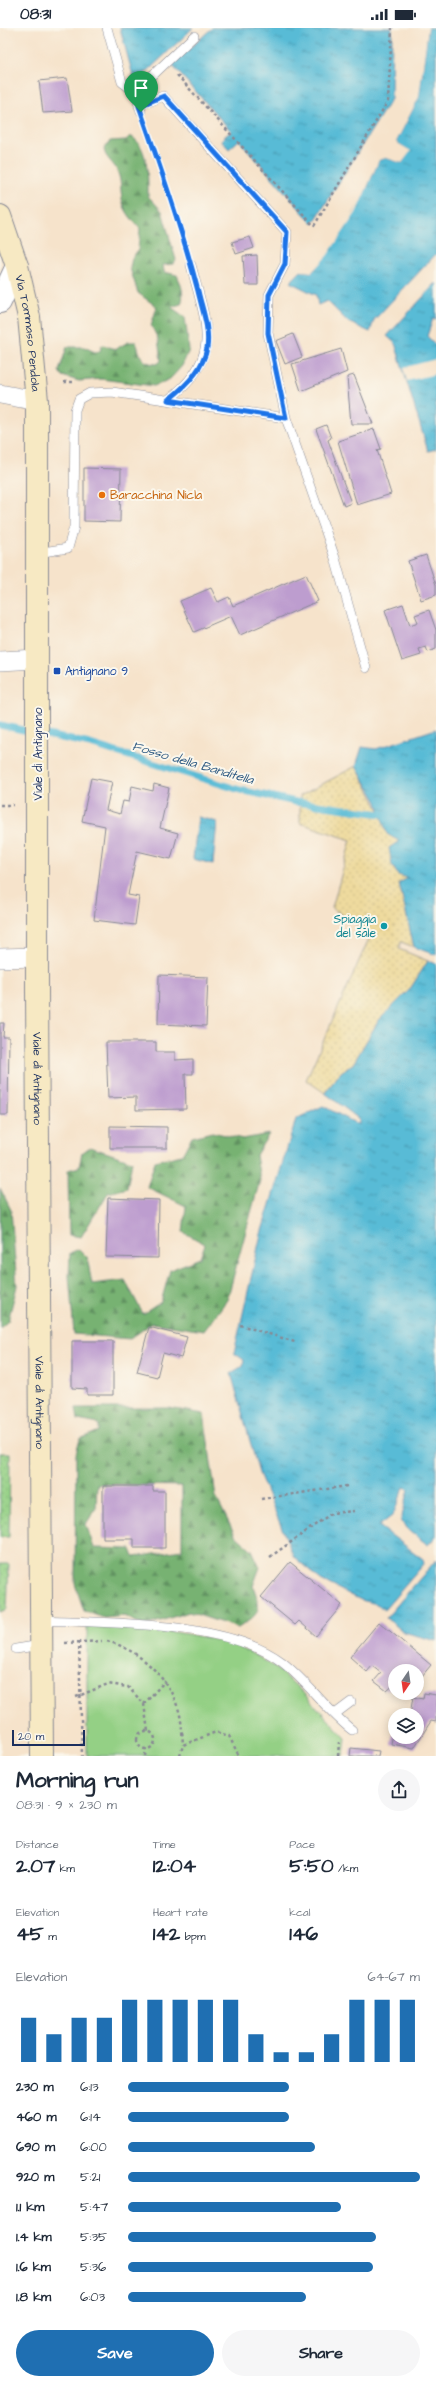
<!DOCTYPE html>
<html lang="en">
<head>
<meta charset="utf-8">
<style>
  body { margin:0; font-family:"Architects Daughter",sans-serif; background:#f6f6f7; color:#1f2937; height:100vh; display:flex; flex-direction:column; font-size:15px; white-space:nowrap }
  * { box-sizing:border-box; margin:0 }
  p { font-size:13px; color:#747a83 }
  .icon { flex:none; width:22px; height:22px; fill:none; stroke:currentColor; stroke-width:2; stroke-linecap:round; stroke-linejoin:round }
  .map { position:relative; height:1728px; overflow:hidden }
  .side { display:flex; flex-direction:column; background:#fff; flex:1 }
  .side>* { flex:none }
  .needle { width:26px; rotate:193deg }
  .controls { position:absolute; left:388px; top:1636px; display:grid; gap:8px }
  .controls a { display:grid; place-items:center; width:36px; height:36px; border-radius:50%; background:#fff; box-shadow:0 2px 10px #0003; font-size:20px }
  .scale { position:absolute; left:12px; bottom:10px; width:73px; box-sizing:border-box; padding-left:4px; border:2px solid #1b2f5e; border-top:0; font-size:11px; line-height:14px; white-space:nowrap; color:#1b2f5e; -webkit-text-stroke:3px #fbf7ec; paint-order:stroke }
  .pin { position:absolute; display:grid; place-items:center; width:34px; height:34px; color:#fff; margin:-41px -17px; border-radius:50% 50% 50% 0; rotate:-45deg; box-shadow:0 0 4px #0007 }
  .pin .icon { rotate:45deg }
  .round { display:grid; place-items:center; flex:none; width:42px; height:42px; border-radius:21px; background:#f6f6f7 }
  .overview { display:flex; align-items:center; justify-content:space-between; height:68px; padding:0 16px }
  h1 { font-size:22px; font-weight:700; line-height:30px }
  .figures { display:grid; grid-template-columns:repeat(3,1fr); gap:6px; height:68px; padding:4px 16px }
  .figures div { display:grid; align-content:center }
  .figures b { font-size:20px; font-weight:700 }
  .figures small { font-size:11px; font-weight:400 }
  .figures p { font-size:11px }
  .chart { height:112px; padding:8px 16px }
  .chart p { display:flex; justify-content:space-between }
  .chart svg { width:100%; height:72px; margin-top:4px; stroke:#1f6fb2; stroke-width:6 }
  .action { display:flex; gap:8px; margin-top:auto; padding:8px 16px }
  .action a { flex:1; height:46px; border-radius:24px; background:#1f6fb2; color:#fff; font-size:16px; font-weight:700; line-height:46px; text-align:center }
  .action a+a { background:#f6f6f7; color:#1f2937 }
  ul { padding:0 16px; list-style:none; font-size:13px }
  li { display:grid; grid-template-columns:64px 48px 1fr; align-items:center; height:30px }
  li i { height:10px; border-radius:5px; background:#1f6fb2 }
  .status { display:flex; justify-content:space-between; align-items:center; height:28px; padding:0 20px; background:#fff; direction:ltr }
  .status svg { height:11px; fill:currentColor }
  .map>svg:first-child { display:block }
</style>
</head>
<body>
<div class="status"><b>08:31</b><svg viewBox="0 0 49 12"><path d="M0 12V9h3v3zM5 12V6h3v6zM10 12V3h3v9zM15 12V0h3v12zM26 1h20v11H26zM47 4h2v5h-2z"/></svg></div>
<div class="map">
<svg width="436" height="1728" viewBox="0 0 436 1728">
  <defs>
    <pattern id="grass-dots" width="8" height="8" patternUnits="userSpaceOnUse"><rect width="8" height="8" fill="#94d085"/><path d="M2 2h.1M6 6h.1" fill="none" stroke="#7fb375" stroke-width="1.8" stroke-linecap="round"/></pattern>
    <pattern id="forest-firs" width="22" height="20" patternUnits="userSpaceOnUse"><rect width="22" height="20" fill="#77b272"/><path d="M5 1l3.5 6h-7zM16 11l3.5 6h-7z" fill="#619161"/></pattern>
    <pattern id="sand-dots" width="8" height="8" patternUnits="userSpaceOnUse"><rect width="8" height="8" fill="#eeda9e"/><path d="M2 2h.1M6 6h.1" fill="none" stroke="#ccbb8a" stroke-width="1.8" stroke-linecap="round"/></pattern>
    <pattern id="water-ripples" width="26" height="14" patternUnits="userSpaceOnUse"><rect width="26" height="14" fill="#58bbd6"/><path d="M2 4q2-2 4 0t4 0M15 11q2-2 4 0t4 0" fill="none" stroke="#4898b1"/></pattern>
  </defs>
  <rect width="100%" height="100%" fill="#fbf7ec"/>
  <filter id="ink" filterUnits="userSpaceOnUse"><feTurbulence type="fractalNoise" baseFrequency=".025" numOctaves="2"/><feDisplacementMap in="SourceGraphic" scale="8" xChannelSelector="R" yChannelSelector="G"/><feConvolveMatrix kernelMatrix="1 2 1 2 8 2 1 2 1" color-interpolation-filters="sRGB"/></filter>
  <filter id="wash" filterUnits="userSpaceOnUse"><feTurbulence type="fractalNoise" baseFrequency=".012" numOctaves="4" result="noise"/><feDisplacementMap in="SourceGraphic" scale="16" xChannelSelector="R" yChannelSelector="G"/><feGaussianBlur stdDeviation="0.9" result="paint"/><feColorMatrix in="noise" values="0 0 0 0 0 0 0 0 0 0 0 0 0 0 0 0 0 1.4 0 .05"/><feComposite in="paint" operator="in"/></filter>
  <g filter="url(#wash)">
    <rect width="100%" height="100%" fill="#f6e3cb"/>
    <path fill="url(#grass-dots)" stroke="#588072" d="M0,1425H10L9,1509H0Z
      M0,1536H9L7,1581L0,1584Z"/>
    <path fill="url(#forest-firs)" stroke="#497068" fill-rule="evenodd" d="M130,108C149,117 148,151 148,168L162,183L176,232L173,236L163,237L164,244L177,247C181,256 185,266 181,276L171,279L185,289L189,322L182,338L170,351L154,358L101,351L79,353L62,348L59,343L67,319H84L95,324L100,323L102,317L116,321L128,314H136C141,328 140,335 157,336L161,333L158,311L151,297L157,279L138,265L130,240L132,230L138,222L140,201C134,193 126,186 123,175C120,166 122,155 118,145C115,135 105,131 104,121L110,113L126,112Z
      M212,1104L243,1111L269,1106L256,1127L260,1152L227,1272L204,1303L152,1295L130,1311L74,1306L69,1248L70,1225L79,1221L87,1229L92,1256L125,1252L143,1286L161,1274L170,1242L200,1230L205,1216L183,1204L186,1178L147,1159L155,1133L182,1127L192,1109Z
      M90,1119L132,1133L127,1160L108,1165L81,1209L69,1207L68,1142L79,1139L82,1125Z
      M0,1160L11,1182L17,1258L8,1293L0,1300Z
      M76,1380H169L204,1386L216,1469L235,1507L252,1522L260,1539L253,1558C262,1583 261,1585 238,1600L189,1584L144,1598L125,1588L104,1590L84,1583L75,1556L76,1426L80,1411L99,1403V1396L78,1392ZM97,1456L182,1458V1522L134,1529L131,1521L94,1520L86,1496L96,1480Z"/>
    <path fill="url(#sand-dots)" stroke="#84847e" d="M356,738L381,786L399,813L409,850L399,855L414,919L401,914L399,921L428,933L410,961L379,992L353,1036L341,1044L325,1065L306,1052L371,906L332,880L351,812L300,795V768Z"/>
    <path fill="#94d085" stroke="#588072" d="M87,1597C147,1601 231,1602 279,1643C303,1662 324,1688 346,1710L344,1728H87Z"/>
    <path fill="url(#water-ripples)" stroke="#3a759a" d="M120,0H193L135,55Z
      M212,0H392L391,71L313,196L239,112L229,121L221,112L231,103L172,37Z
      M428,0H436V226L374,292L370,304L348,294L327,273L318,277L316,267L290,254L301,243L312,244C342,211 362,173 379,132L386,130L402,135L410,123L396,114L419,69Z
      M436,255V291H433L427,308L436,317V421L428,423L395,315L387,308Z
      M436,701V927L414,919L399,855L408,850L398,847L392,837L389,820L399,813L387,806L377,774L356,738L362,719L376,721Z
      M198,789L217,794L213,836L193,831Z
      M428,933L436,936V1508L428,1517L406,1500L401,1492L409,1461L404,1459L393,1487L379,1498L423,1531L424,1536L384,1582L377,1576L361,1572L321,1552L294,1529L259,1445L231,1345L243,1338L244,1332L234,1325L261,1206L296,1091L323,1078L359,1097V1091L325,1065L341,1044L353,1036L379,992L410,961Z
      M436,1532V1613L404,1604L386,1590Z"/>
    <path fill="#f6e3cb" d="M426,0H428L419,69L396,114L411,123L402,135L386,130L379,132L356,185L327,228L312,244L301,243L302,241L311,242L325,227L354,184L378,131L386,128L402,133L408,123L394,114L417,68Z
      M436,331V346L407,353L403,340Z"/>
    <g fill="none" stroke-linecap="round" stroke-linejoin="round">
      <path stroke="#58bbd6" stroke-width="7" d="M0,697L90,716L240,762L296,774L381,786"/>
    </g>
    <g id="blocks">
      <path fill="#bd9dcf" d="M67,50L72,83L43,85L39,53Z
        M250,209L254,220L236,226L232,214Z
        M257,227L258,257H245L243,228Z
        M293,306L302,329L285,336L276,313Z
        M341,321L347,344L301,363L292,336Z
        M354,347L373,396H351L347,349Z
        M326,397L331,410L328,412L351,475L344,478L316,401Z
        M374,401L381,421L377,422L391,466L357,477L338,413Z
        M84,440L121,441L120,494L84,493Z
        M426,527L436,557V567L421,572L408,533Z
        M306,546L318,573L240,607L231,588L194,604L180,573L211,560L218,574L229,569L233,578Z
        M403,576L410,597L418,594L415,587L429,582L436,602V621L428,624L426,619L419,621L421,627L402,633L385,582Z
        M91,750L112,754L106,782L120,786L123,773L129,774L132,758L153,763L154,756L169,760L160,800L178,805L171,831L137,823L128,867L139,869L135,897L94,892L105,798L82,793Z
        M159,947L208,949L206,998L158,996Z
        M0,995H4L3,1009H9L8,1087H0Z
        M106,1014H156V1024H175V1032L193,1031V1046H185L186,1081L136,1082V1069L108,1070Z
        M110,1098L167,1099V1120H110Z
        M108,1170L159,1172L158,1230L106,1229Z
        M149,1299L187,1309L181,1330L163,1325L157,1349L137,1344Z
        M72,1313H113V1367H87V1361L72,1360Z
        M103,1458H153V1463H165V1520H134V1511H103Z
        M290,1534L342,1577L316,1608L299,1593L295,1597L261,1569Z
        M379,1594L431,1637L417,1654V1643H395V1656L387,1663L374,1653L381,1645L372,1638L367,1644L350,1629Z
        M424,1665L436,1667V1694L431,1693L414,1720L391,1716L394,1699L395,1709H417V1687H410L413,1669L423,1671Z
        M351,1720L379,1723L378,1728H350Z"/>
    </g>
  </g>
  <g filter="url(#ink)">
    <use href="#blocks" fill-opacity="0" stroke="#888994" stroke-width="1"/>
    <g fill="none" stroke-linecap="round" stroke-linejoin="round">
      <g stroke="#888994" stroke-width="10">
        <path id="service" d="M107,0L122,54L135,64
          M139,78L163,68L287,204L285,236L269,267L268,305L286,390
          M141,83L135,64L194,8
          M168,372C224,330 206,295 191,237
          M37,525L68,520L74,499L75,382L79,371L90,365L112,364L286,390L335,530L366,640
          M40,1592C108,1595 228,1593 282,1634C308,1654 326,1682 352,1702
          M16,1621L41,1617
          M335,1686L351,1674"/>
      </g>
      <g stroke="#888994" stroke-width="20">
        <path id="minor" d="M0,366L37,373
          M0,633L37,631
          M0,930L38,929"/>
      </g>
      <g stroke="#888994" stroke-width="24">
        <path id="tertiary" d="M0,274L17,238"/>
      </g>
      <g stroke="#888994" stroke-width="24">
        <g id="secondary">
          <path id="s1" d="M0,188L17,238L29,289L37,373V963L42,1728"/>
        </g>
      </g>
      <path stroke="#888994" stroke-width="2.5" stroke-dasharray="3 3" stroke-linecap="butt" d="M177,47L314,198L388,73L392,0
        M146,99L186,222
        M64,354H74
        M0,777H13
        M240,1297L295,1314
        M261,1471L347,1458
        M270,1529L332,1485L354,1483
        M79,1613L82,1728
        M107,1613C139,1622 167,1648 178,1680C182,1691 182,1705 183,1717
        M65,1615L102,1613
        M76,1669L108,1656L128,1659L144,1676L148,1703
        M144,1676L165,1653
        M137 1712a9 9 0 1 1 18 0a9 9 0 1 1-18 0Z
        M145,1728L146,1720
        M180,1728L183,1717L216,1704L229,1708L239,1728
        M338,1728L339,1714"/>
      <use href="#service" stroke="#fff" stroke-width="9"/>
      <use href="#minor" stroke="#fff" stroke-width="19"/>
      <use href="#tertiary" stroke="#fff" stroke-width="22"/>
      <use href="#secondary" stroke="#f7e9c3" stroke-width="22"/>
    </g>
  </g>
  <g fill="none" stroke-linecap="round" stroke-linejoin="round" filter="url(#ink)">
    <g stroke="#fff" stroke-width="8">
      <path id="route" d="M164,68L287,204L285,236L269,267L268,305L286,390L168,372C185,359 203,342 207,320C210,301 202,281 198,263C182,201 160,139 139,78Z"/>
    </g>
    <use href="#route" stroke="#1a73e8" stroke-width="5"/>
  </g>
  <circle fill="#e8710a" stroke="#fbf7ec" stroke-width="1.5" cx="102" cy="467" r="4"/>
  <rect fill="#1a4fb4" stroke="#fbf7ec" stroke-width="1.5" x="53" y="639" width="8" height="8" rx="2"/>
  <circle fill="#0f9aa8" stroke="#fbf7ec" stroke-width="1.5" cx="384" cy="898" r="4"/>
  <g text-anchor="middle" dominant-baseline="central" stroke-width="4" stroke-linejoin="round" paint-order="stroke">
    <g font-size="12" fill="#1b2f5e" stroke="#fbf7ec">
      <text stroke="none"><textPath href="#s1" startOffset="121">Via Tommaso Pendola</textPath></text>
      <text transform="translate(38 726) rotate(-90)">Viale di Antignano</text>
      <text stroke="none"><textPath href="#s1" startOffset="867">Viale di Antignano</textPath></text>
      <text stroke="none"><textPath href="#s1" startOffset="1191">Viale di Antignano</textPath></text>
    </g>
    <g font-size="12" fill="#c56008" stroke="#fbf7ec" text-anchor="start">
      <text x="110" y="467">Baracchina Nicla</text>
    </g>
    <g font-size="12" fill="#164399" stroke="#fbf7ec" text-anchor="start">
      <text x="65" y="643">Antignano 9</text>
    </g>
    <g font-size="12" fill="#0d838f" stroke="#fbf7ec" text-anchor="end">
      <text x="376" y="891">Spiaggia<tspan x="376" dy="14">del sale</tspan></text>
    </g>
    <g font-size="13" font-style="italic" fill="#2d5982" stroke="#fbf7ec">
      <text transform="translate(193 735) rotate(16)">Fosso della Banditella</text>
    </g>
  </g>
</svg>
<div class="controls">
<a><svg class="needle" viewBox="-14 -14 28 28"><path d="M0-13l5 13h-10z" fill="#e53935"/><path d="M0 13l5-13h-10z" fill="#747a83"/></svg></a>
<a><svg class="icon" aria-label="layers" viewBox="0 0 24 24"><path d="M12 4l9 5-9 5-9-5zM3 14l9 5 9-5"/></svg></a>
</div>
<div class="scale">20 m</div>
<div class="pin" style="left:141px;top:84px;background:#1e9e55"><svg class="icon" aria-label="arrive" viewBox="0 0 24 24"><path d="M6 21V4h12l-3 4 3 4H6"/></svg></div>
</div>
<section class="side">
<div class="overview"><div><h1>Morning run</h1><p>08:31 · 9 × 230 m</p></div><a class="round"><svg class="icon" aria-label="share" viewBox="0 0 24 24"><path d="M12 15V3M7 8l5-5 5 5M5 13v7h14v-7"/></svg></a></div>
<div class="figures">
<div><p>Distance</p><b>2.07<small> km</small></b></div>
<div><p>Time</p><b>12:04</b></div>
<div><p>Pace</p><b>5:50<small> /km</small></b></div>
</div>
<div class="figures">
<div><p>Elevation</p><b>45<small> m</small></b></div>
<div><p>Heart rate</p><b>142<small> bpm</small></b></div>
<div><p>kcal</p><b>146</b></div>
</div>
<div class="chart"><p><span>Elevation</span>64–67 m</p>
<svg viewBox="0 0 160 44" preserveAspectRatio="none"><path d="M5 44V17M15 44V27M25 44V17M35 44V17M45 44V6M55 44V6M65 44V6M75 44V6M85 44V6M95 44V27M105 44V38M115 44V38M125 44V27M135 44V6M145 44V6M155 44V6"/></svg>
</div>
<ul>
<li><b>230 m</b>6:13<i style="width:55%"></i></li>
<li><b>460 m</b>6:14<i style="width:55%"></i></li>
<li><b>690 m</b>6:00<i style="width:64%"></i></li>
<li><b>920 m</b>5:21<i style="width:100%"></i></li>
<li><b>1.1 km</b>5:47<i style="width:73%"></i></li>
<li><b>1.4 km</b>5:35<i style="width:85%"></i></li>
<li><b>1.6 km</b>5:36<i style="width:84%"></i></li>
<li><b>1.8 km</b>6:03<i style="width:61%"></i></li>
</ul>
<div class="action"><a>Save</a><a>Share</a></div>
</section>
</body>
</html>
